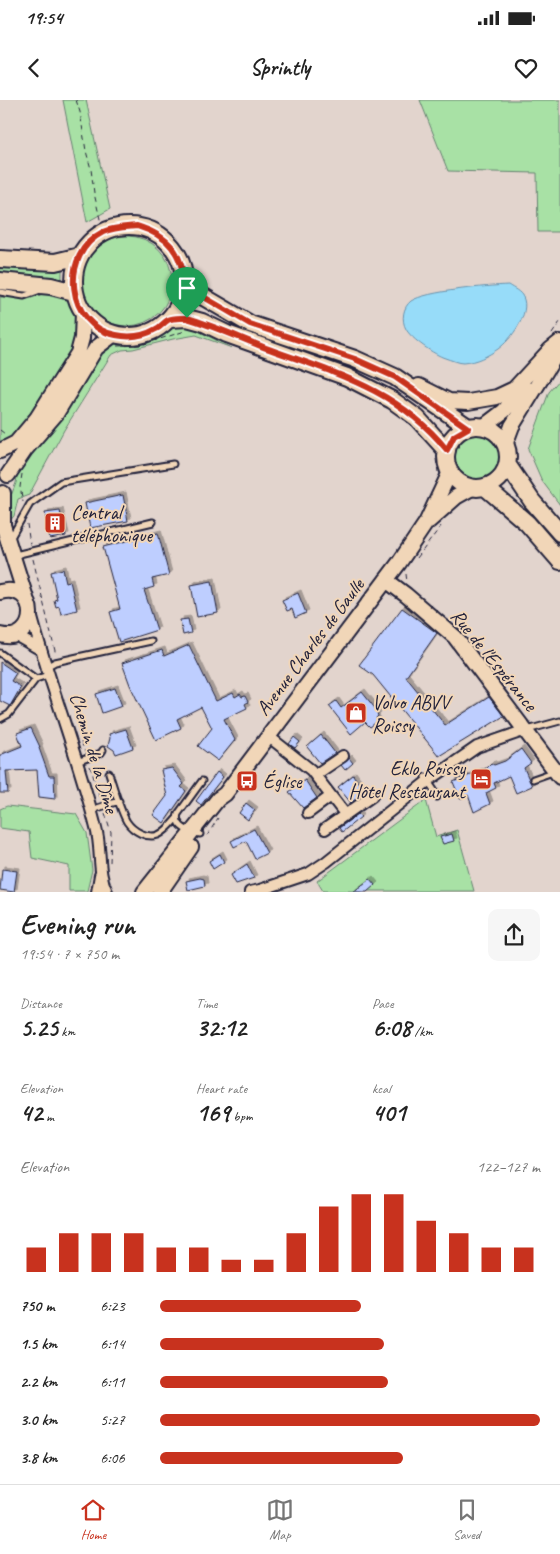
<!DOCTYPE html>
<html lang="en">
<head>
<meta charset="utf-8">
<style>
  body { margin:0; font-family:Caveat,sans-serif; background:#f6f6f6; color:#222; height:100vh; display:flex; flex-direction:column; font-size:19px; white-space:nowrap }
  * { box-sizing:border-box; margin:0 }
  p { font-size:16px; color:#767676 }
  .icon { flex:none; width:28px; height:28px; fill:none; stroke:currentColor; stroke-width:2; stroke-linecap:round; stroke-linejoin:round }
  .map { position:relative; height:792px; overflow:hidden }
  .drawer { display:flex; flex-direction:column; background:#fff; flex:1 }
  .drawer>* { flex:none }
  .pin { position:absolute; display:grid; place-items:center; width:42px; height:42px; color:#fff; margin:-51px -21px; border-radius:50% 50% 50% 0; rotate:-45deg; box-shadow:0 0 5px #0007 }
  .pin .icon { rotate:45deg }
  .round { display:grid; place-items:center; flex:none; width:52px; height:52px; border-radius:10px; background:#f6f6f6 }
  .head { display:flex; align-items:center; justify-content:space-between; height:85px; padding:0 20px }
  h1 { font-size:28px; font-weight:700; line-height:38px }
  .metrics { display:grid; grid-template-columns:repeat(3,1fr); gap:8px; height:85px; padding:5px 20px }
  .metrics div { display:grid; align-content:center }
  .metrics b { font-size:25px; font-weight:700 }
  .metrics small { font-size:14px; font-weight:400 }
  .metrics p { font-size:14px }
  .chart { height:140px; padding:10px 20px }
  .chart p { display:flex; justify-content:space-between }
  .chart svg { width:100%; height:90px; margin-top:5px; stroke:#c8321e; stroke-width:6 }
  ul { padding:0 20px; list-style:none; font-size:16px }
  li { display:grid; grid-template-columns:80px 60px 1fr; align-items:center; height:38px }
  li i { height:12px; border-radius:6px; background:#c8321e }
  .status { display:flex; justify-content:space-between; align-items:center; height:35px; padding:0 25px; background:#fff; direction:ltr }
  .status svg { height:14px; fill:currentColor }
  header { display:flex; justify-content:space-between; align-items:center; height:65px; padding:0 20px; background:#fff; font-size:22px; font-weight:700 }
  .tabs { display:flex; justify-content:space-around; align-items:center; height:70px; border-top:1px solid #e0e0e0; background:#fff; font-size:14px; color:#767676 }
  .tabs a { display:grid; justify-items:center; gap:2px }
  .tabs .on { color:#c8321e }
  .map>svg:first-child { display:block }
</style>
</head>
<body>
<div class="status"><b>19:54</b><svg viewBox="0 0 49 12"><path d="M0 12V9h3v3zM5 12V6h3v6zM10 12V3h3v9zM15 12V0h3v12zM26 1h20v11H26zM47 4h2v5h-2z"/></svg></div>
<header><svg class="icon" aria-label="back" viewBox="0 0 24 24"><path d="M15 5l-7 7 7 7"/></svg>Sprintly<svg class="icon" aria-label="heart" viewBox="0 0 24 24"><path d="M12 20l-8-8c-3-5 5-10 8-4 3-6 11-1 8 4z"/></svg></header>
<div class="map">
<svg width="560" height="792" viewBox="0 0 560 792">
  <defs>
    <filter id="shadow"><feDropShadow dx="3" dy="-3" stdDeviation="0" flood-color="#0004"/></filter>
  </defs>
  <rect width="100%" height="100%" fill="#e2d4cd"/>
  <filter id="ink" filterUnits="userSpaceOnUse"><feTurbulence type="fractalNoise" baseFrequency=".02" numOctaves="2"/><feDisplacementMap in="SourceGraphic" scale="10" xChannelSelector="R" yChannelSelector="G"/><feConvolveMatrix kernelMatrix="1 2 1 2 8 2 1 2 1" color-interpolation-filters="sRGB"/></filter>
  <g filter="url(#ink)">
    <path fill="#a8e1a5" stroke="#658270" d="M63,0H86L110,109L87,122Z
      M420,0H560V132H538L537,73L448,71Z
      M82 181a45 45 0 1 1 90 0a45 45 0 1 1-90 0Z
      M0,164L62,169V184L0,175Z
      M52,193L68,200L75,215L76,228L72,252L27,322L5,342L0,344V197L31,198L43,194Z
      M178,223L191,225L196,230L232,248L196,235L173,239L133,249L122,250L111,255L64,330L29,395L18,399L14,416L8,423L9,401L16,383L18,370L21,364L57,323L97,256L110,245L118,242L125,243L149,237Z
      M560,279V405L542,381L528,349L549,292Z
      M452 359a24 24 0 1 1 48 0a24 24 0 1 1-48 0Z
      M426,700L436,737L457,730L474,791H323L317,781Z
      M7,706L76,714L87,733L92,770L87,791H69V766L32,758L29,732L0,728V709Z"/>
    <path fill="#97dcf9" stroke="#6892ad" d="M508,185C514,189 520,191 523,197C531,213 511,240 498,249C488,256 476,262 463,263C458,263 451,260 445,258C435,255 411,239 406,229C401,220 403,207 411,201C426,191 488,186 508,185Z"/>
    <path fill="#beceff" stroke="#22223b" filter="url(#shadow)" d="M123,395L128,421L90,428L85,403Z
      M60,411L66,436L50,439L45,413Z
      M158,433L169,475L152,479L154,487L144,490L157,530L119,542L110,512L120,509L103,447Z
      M63,469L66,482L70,481L77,510L61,514L59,506L56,507L54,500L57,499L51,472Z
      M212,481L218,513L197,517L191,485Z
      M298,493L306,513L295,518L292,509L287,511L282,500Z
      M402,508L437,533L406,577L445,625L489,597L504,616L439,656L373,575L359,565Z
      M188,519L191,533L183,535L180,520Z
      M189,545L216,601L233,593L235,597L240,594L242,597L245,596L248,602L245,604L247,608L224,619L235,640L218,661L198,646L212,628L201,607L177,619L181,628L156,640L130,585L122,563L162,550L164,556Z
      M0,562L16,573L11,581L21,587L10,606L0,601Z
      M115,588L122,606L102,613L96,594Z
      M362,592L378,612L377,613L378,616L376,618L378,621L370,627L365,622L351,634L329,606L336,601L341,608Z
      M31,628L40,647L39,648L49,676H54L55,699L39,697L37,670L6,671L8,693H0V655L22,646L17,633Z
      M126,629L133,648L116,654L114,650L108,646L110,638L109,634Z
      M321,635L335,653L320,663L307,647Z
      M294,637L300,642L295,648L289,644Z
      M521,649L531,663L524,668L532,686L516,693L509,676L494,683L496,688L486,693L490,704L474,712L468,695L460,699L453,682L485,669L491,663L494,665L505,661Z
      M349,658L353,663L345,670L341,665Z
      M172,668L184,684L181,687L186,691L164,723L153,715L167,696L161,670Z
      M217,672L223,677L201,705L196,701Z
      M353,675L365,692L351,703L338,687Z
      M305,680L317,698L303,708L289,692Z
      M246,703L255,710L248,720L239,713Z
      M358,714L361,717L342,732L339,728Z
      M254,729L267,753L255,759L246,741L234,747L231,741Z
      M452,734L454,741L443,744L440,737Z
      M220,754L224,762L213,769L209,761Z
      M247,764L254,778L236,784L231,775Z
      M2,769L17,771L14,792L0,790Z
      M200,778L204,779L205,786L188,790L186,781Z
      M370,779L375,785L367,792H353Z"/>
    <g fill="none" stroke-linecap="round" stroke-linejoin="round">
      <g stroke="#22223b" stroke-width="9">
        <path id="lane" d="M0,192L24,196L38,191
          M10,439L30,404L61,382L173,364
          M15,455L153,422
          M0,553L36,579
          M46,567L55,562L151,541
          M0,619L9,614L36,579L48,575
          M527,630L560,621
          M77,662L101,653L103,650
          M109,673C113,685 121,713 127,722C133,731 147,739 158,735C165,732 171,725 176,719
          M425,677L434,690L437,697
          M533,679L553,672
          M91,710L119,701
          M200,734C190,732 174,727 178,714L202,681"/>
      </g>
      <g stroke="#22223b" stroke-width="14">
        <path id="street" d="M31,514C50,586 78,656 96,728C102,749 97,772 107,792
          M15,535L41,550
          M268,636L311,670L345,714
          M315,675L343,656
          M308,713L331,696
          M325,729L372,696
          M97,792L100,775
          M250,792L260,790L308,774L326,762L428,681L477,647L526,630"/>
      </g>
      <g stroke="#22223b" stroke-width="18">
        <path id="secondary" d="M419,286L449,301L468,302L497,297L514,289L550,250L560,242
          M483,327L504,311L524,287
          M505,345L512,326L560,248
          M0,351L16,343L37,318L78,253L82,238L83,212
          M8,375L25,350L56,314L96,248L113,235
          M3,393V425L26,498
          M429,421L456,397L472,388
          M386,480L406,495L455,537L560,677
          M0,492C40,481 40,545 0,535
          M144,792L218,699L225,694L399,463L426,423L450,372
          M160,792L191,747"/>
      </g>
      <g stroke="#22223b" stroke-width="20">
        <path id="primary" d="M74 181a55 55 0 1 1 110 0a55 55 0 1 1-110 0Z
          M0,159L55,162L80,156
          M0,181L51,186L74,192
          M185,186L250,224L355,259L395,277L468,327
          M170,219L187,218L202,222L227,234L347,277L392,300L417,318L447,351
          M446 357a31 31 0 1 1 62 0a31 31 0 1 1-62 0Z
          M507,364L532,401L560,433
          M485,387L527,423L560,461"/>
      </g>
      <path stroke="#22223b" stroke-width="1" stroke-dasharray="5 4" stroke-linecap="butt" d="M76,0L80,12L86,51L91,69L94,93L103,132
        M552,234L560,222
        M117,246L141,245L182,232L183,231
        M0,330L5,334
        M436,359L438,372
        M22,374L20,387L23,402
        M27,424L30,445
        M417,458L441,426
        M33,459L56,555
        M406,474L407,482
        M81,642L85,652
        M90,666L101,700
        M105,713L111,732L110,763
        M207,736L218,718"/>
      <use href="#lane" stroke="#f1d6b8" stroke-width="5"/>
      <use href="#street" stroke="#f1d6b8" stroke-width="10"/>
      <use href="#secondary" stroke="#f1d6b8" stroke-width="14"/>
      <use href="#primary" stroke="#f1d6b8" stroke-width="16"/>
    </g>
  </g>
  <g fill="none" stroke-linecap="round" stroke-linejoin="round" filter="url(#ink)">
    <g stroke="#fff" stroke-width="10">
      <path id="route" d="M137,126C169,136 182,152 185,186L250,224L355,259L395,277L468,328L454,336L447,350C399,290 335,273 266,248C240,238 214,226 187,218C182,218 173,217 168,220C164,222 161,227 156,229C144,236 130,238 116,235C66,226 59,154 103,132C114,127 125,127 137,126Z"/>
    </g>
    <use href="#route" stroke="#c8321e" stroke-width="6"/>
  </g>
  <defs>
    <g id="building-square" transform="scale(1.125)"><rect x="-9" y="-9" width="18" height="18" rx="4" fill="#c8321e" stroke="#f1d6b8"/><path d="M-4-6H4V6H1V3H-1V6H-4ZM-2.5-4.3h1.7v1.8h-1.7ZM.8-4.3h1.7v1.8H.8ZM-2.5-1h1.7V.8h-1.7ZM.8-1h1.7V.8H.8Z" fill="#fff"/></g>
    <g id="shop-square" transform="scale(1.125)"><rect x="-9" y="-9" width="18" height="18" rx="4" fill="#c8321e" stroke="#f1d6b8"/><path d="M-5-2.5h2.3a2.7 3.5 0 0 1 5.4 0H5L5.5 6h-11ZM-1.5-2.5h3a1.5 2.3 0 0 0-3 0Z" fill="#fff"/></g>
    <g id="hotel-square" transform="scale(1.125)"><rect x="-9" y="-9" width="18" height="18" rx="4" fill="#c8321e" stroke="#f1d6b8"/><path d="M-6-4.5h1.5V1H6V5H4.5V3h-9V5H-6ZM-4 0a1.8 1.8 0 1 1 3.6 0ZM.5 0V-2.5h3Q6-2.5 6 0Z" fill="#fff"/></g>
    <g id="bus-square" transform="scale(1.125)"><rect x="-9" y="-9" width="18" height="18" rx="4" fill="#c8321e" stroke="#f1d6b8"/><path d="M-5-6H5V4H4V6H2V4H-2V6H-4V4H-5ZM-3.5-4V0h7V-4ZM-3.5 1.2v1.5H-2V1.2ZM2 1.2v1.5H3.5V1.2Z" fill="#fff"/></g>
  </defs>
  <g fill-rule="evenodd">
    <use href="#building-square" x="55" y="423"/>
    <use href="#shop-square" x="356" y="613"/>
    <use href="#hotel-square" x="481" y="679"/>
    <use href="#bus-square" x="247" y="681"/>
  </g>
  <g text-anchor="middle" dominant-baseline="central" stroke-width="4" stroke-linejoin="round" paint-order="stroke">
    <g font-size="20" fill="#22223b" stroke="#f1d6b8" text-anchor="start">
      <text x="71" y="412">Central<tspan x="71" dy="23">téléphonique</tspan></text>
      <text x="372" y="602">Volvo ABVV<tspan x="372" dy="23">Roissy</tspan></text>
      <text x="465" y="668" text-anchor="end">Eklo Roissy<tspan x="465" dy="23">Hôtel Restaurant</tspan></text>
      <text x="263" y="681">Église</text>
    </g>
    <g font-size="20" fill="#22223b" stroke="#f1d6b8">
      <text transform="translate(310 547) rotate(-53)">Avenue Charles de Gaulle</text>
      <text transform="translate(494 560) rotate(51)">Rue de l'Espérance</text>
      <text transform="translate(94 653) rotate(73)">Chemin de la Dîme</text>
    </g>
  </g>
</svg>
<div class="pin" style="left:187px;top:218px;background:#1e9e55"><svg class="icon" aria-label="arrive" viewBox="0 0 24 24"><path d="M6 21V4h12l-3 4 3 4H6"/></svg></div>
</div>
<section class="drawer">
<div class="head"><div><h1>Evening run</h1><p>19:54 · 7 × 750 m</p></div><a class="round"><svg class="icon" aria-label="share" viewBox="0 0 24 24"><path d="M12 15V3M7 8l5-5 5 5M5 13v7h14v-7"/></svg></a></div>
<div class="metrics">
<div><p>Distance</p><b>5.25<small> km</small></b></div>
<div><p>Time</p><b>32:12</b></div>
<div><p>Pace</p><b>6:08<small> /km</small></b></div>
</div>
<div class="metrics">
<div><p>Elevation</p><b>42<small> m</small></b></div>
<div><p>Heart rate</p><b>169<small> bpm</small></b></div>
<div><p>kcal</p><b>401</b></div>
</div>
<div class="chart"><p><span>Elevation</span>122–127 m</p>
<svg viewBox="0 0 160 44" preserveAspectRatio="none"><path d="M5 44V32M15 44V25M25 44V25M35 44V25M45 44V32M55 44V32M65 44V38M75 44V38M85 44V25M95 44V12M105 44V6M115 44V6M125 44V19M135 44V25M145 44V32M155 44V32"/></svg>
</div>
<ul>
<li><b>750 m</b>6:23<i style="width:53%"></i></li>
<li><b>1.5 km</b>6:14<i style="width:59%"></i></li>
<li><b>2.2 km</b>6:11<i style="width:60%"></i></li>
<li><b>3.0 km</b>5:27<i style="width:100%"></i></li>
<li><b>3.8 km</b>6:06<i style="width:64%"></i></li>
</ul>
</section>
<nav class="tabs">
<a class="on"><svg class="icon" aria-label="home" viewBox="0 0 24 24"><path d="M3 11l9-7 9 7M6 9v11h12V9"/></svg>Home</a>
<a><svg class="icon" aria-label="map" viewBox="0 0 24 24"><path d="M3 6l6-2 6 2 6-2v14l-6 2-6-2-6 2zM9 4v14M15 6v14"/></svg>Map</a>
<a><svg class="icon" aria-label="saved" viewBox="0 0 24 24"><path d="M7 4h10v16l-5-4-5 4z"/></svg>Saved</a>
</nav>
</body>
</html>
